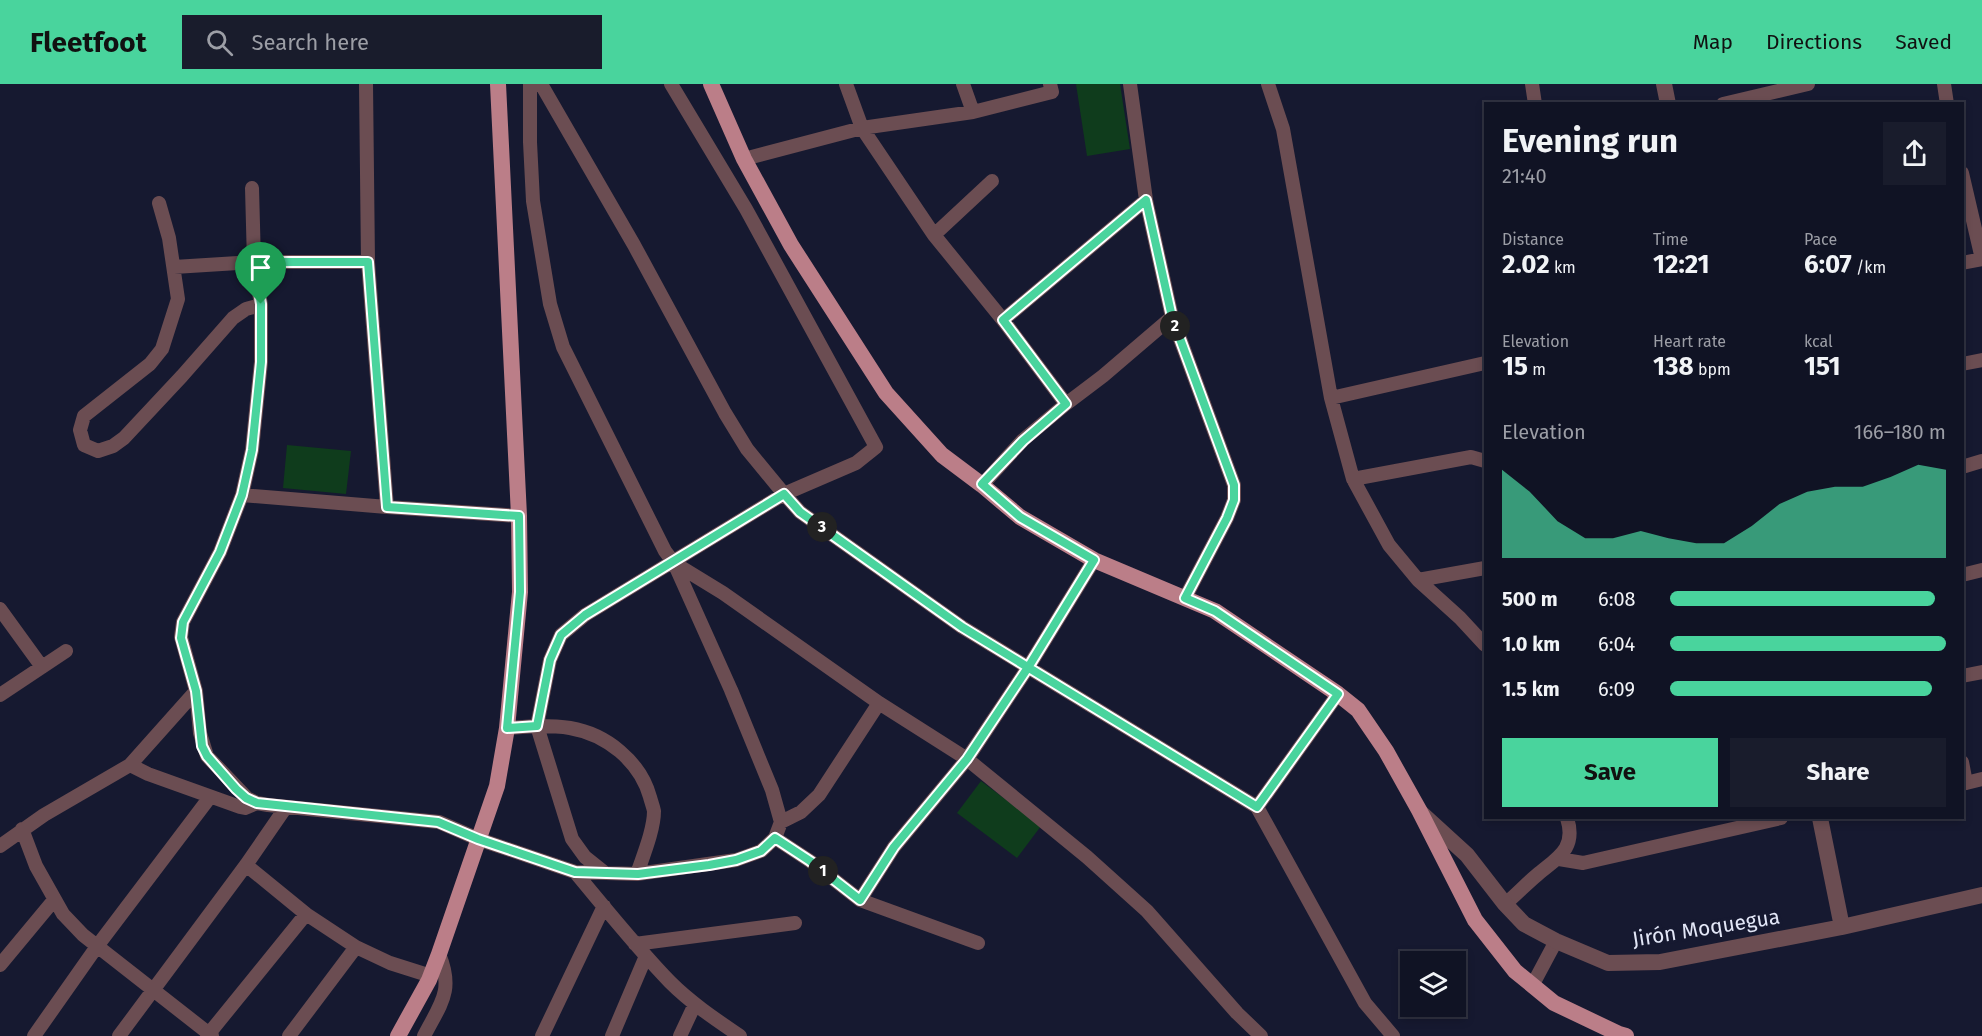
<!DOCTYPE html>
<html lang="en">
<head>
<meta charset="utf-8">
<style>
  body { margin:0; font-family:"Fira Sans",sans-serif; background:#191c2c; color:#f1f3f6; height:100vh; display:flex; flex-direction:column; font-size:22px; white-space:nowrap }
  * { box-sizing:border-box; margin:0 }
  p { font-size:20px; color:#9c9ea6 }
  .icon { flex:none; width:33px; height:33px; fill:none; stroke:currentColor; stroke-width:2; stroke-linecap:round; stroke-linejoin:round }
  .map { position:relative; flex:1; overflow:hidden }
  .details { position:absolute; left:1484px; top:18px; width:480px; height:717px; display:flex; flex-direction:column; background:#101324; border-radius:0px; box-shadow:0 3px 9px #0003,0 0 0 2px #303241 }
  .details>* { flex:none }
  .controls { position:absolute; left:1400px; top:867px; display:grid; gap:12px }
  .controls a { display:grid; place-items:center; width:66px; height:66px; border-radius:0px; background:#101324; box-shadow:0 3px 9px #0003,0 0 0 2px #303241; font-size:30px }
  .pin { position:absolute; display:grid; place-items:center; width:51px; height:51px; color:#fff; margin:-62px -26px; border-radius:50% 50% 50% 0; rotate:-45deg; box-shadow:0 0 6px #0007 }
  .pin .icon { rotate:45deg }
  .km { position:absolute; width:30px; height:30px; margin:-15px; border-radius:50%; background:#222; color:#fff; font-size:16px; line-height:30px; text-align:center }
  .round { display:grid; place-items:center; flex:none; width:63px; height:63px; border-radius:0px; background:#191c2c }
  .headline { display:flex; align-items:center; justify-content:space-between; height:102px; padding:0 18px }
  h1 { font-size:33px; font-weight:700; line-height:45px }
  .figures { display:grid; grid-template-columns:repeat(3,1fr); gap:9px; height:102px; padding:6px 18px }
  .figures div { display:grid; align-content:center }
  .figures b { font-size:26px; font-weight:700 }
  .figures small { font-size:16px; font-weight:400 }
  .figures p { font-size:16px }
  .chart { height:168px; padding:12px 18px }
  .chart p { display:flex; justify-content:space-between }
  .chart svg { width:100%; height:108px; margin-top:6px; fill:#49d49d; opacity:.7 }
  .cta { display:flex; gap:12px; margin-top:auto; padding:12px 18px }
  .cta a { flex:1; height:69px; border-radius:0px; background:#49d49d; color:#111; font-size:24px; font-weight:700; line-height:69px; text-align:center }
  .cta a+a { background:#191c2c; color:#f1f3f6 }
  ul { padding:0 18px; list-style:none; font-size:20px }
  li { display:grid; grid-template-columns:96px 72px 1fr; align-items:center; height:45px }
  li i { height:15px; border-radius:8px; background:#49d49d }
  header { display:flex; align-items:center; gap:36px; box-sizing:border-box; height:84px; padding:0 30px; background:#49d49d; color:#111 }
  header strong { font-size:28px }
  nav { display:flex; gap:33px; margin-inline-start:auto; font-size:21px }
  .search { width:420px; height:54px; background:#191c2c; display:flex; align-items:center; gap:15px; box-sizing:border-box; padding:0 21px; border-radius:0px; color:#9c9ea6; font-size:22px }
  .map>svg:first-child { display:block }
</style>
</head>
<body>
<header>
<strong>Fleetfoot</strong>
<div class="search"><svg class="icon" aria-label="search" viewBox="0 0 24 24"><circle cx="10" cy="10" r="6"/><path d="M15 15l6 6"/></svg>Search here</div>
<nav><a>Map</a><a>Directions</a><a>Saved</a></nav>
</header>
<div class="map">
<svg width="1982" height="952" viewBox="0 0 1982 952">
  <rect width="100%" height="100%" fill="#161930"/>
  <path fill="#0f3c1c" d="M1076,0H1120L1130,65L1087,72Z
    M287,361L351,367L346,410L283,404Z
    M981,697L1041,742L1017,774L957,729Z"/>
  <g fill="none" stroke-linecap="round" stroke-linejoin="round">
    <path stroke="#6b4d52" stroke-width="14" d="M366,0L368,178L387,423L519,432
      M541,0L634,161L725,329L747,365L784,410L800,428L962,543L1257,723L1365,919L1393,952
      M846,0L862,44L934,151L1003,236L1066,320
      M963,0L973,28
      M1130,0L1146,116L1172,233L1234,401V416L1227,434L1185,514
      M1268,0L1283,45L1331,314L1353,395L1389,461L1418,496L1460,534L1485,561
      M1532,0L1535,20
      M1944,0L1947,20
      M1723,20L1808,0
      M744,75L862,44L973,28L1052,8L1050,0
      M1962,89L1982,175
      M252,104L254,178L261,221
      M159,119L169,154L178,215L162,265L150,280L84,332L80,346L84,361L98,367L113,362L124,354L182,292L233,234L246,225L261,221V278L252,366L242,411L220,468L183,538L181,553L196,607L200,649L207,672L247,714L257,719L268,721L439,738L478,755L575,788L637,790L736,776L761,767L775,754L781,738L772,706L731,606L674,479L665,467L563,263L550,220L533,117L530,58V0
      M934,151L992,97
      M1962,179L1982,175
      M174,183L254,178H368
      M1003,236L1146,116
      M1962,280L1982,276
      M1331,314L1485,279
      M1962,383L1982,377
      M1353,395L1471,373L1485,377
      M982,401L1023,356L1066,320L1103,292L1172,233
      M242,411L387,423
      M674,479L723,509L879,619L967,675L1087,773L1147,827L1237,929L1261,952
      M1962,491L1982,486
      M1418,496L1485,484
      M0,525L42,583
      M1962,592L1982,588
      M0,611L66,567
      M507,644L537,642L550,576L561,551L585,531L784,410L856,379L876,363L746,125L671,0
      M1962,678L1966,699
      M130,681L148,690L240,723L245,724L257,719
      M1962,700L1982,695
      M1257,723L1338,610
      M781,738L801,728L819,711L879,619
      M22,745L36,782L63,830L83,851L212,952
      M775,754L810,777L860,816L978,859
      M0,762L44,731L130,681L196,607
      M1559,775L1583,779L1781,734
      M246,781L306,830
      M575,788C606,825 636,863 670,898C691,919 715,935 740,952
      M605,789L585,773L572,755L537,642C547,642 559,642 570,644C606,650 640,677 650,713C651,717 653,722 654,727C654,746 643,772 637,790
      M860,816L894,763L967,675L1029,582L1094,476
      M1505,820C1516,811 1526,800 1537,791C1557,774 1577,765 1567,734
      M635,860L795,839
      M0,881L54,816
      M1532,902L1556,857
      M34,952L98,861L210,713
      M119,952L246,781L286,723
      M207,952L306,830L356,863L390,879L431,892
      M289,952L356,863
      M424,952C441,919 454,907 439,870
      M542,952L604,822
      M612,952L646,872
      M680,952L695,920"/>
    <path stroke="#6b4d52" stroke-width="16" d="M1664,0L1668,20
      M1421,729L1467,771L1505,820L1524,840L1556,857L1608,879L1660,878L1842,843L1982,811
      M1820,734L1842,843"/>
    <path stroke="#bb7e88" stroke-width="16" d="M711,0L744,75L791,161L886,309L942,371L982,401L1020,433L1094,476L1215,527L1338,610L1358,626L1386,667L1419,726L1475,836L1515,887L1554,919L1619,950L1626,952
      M398,952L429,896L439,870L497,702L507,644L520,508L519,432L498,0"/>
  </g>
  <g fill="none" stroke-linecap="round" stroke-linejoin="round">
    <g stroke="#fff" stroke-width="12">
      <path id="route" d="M261,220V278L252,366L242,411L220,468L183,538L181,554L196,607L202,662L207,672L236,705L246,714L257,719L438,738L478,755L575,788L638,790L709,781L736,776L761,767L775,754L810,777L860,816L894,763L967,675L1029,582L1094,476L1020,433L982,400L1023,357L1066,320L1003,236L1146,116L1172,233L1234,401V416L1227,434L1185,514L1215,527L1338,610L1257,723L962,543L800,428L784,410L585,531L561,551L550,576L537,642L507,644L520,508L519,432L387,423L368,178H254L261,220"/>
    </g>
    <use href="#route" stroke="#49d49d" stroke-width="8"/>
  </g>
  <g text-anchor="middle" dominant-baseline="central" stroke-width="6" stroke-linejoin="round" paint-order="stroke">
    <g font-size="21" fill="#e3e7f7" stroke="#161930">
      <text transform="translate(1706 844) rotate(-9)">Jirón Moquegua</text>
    </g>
  </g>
</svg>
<div class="controls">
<a><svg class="icon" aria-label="layers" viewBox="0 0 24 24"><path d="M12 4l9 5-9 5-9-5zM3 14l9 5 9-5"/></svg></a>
</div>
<div class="pin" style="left:261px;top:220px;background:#1e9e55"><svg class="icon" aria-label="arrive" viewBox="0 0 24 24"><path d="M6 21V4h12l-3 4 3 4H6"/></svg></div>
<b class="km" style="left:823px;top:787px">1</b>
<b class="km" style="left:1175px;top:242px">2</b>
<b class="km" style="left:822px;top:443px">3</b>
<section class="details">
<div class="headline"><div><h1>Evening run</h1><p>21:40</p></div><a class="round"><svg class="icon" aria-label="share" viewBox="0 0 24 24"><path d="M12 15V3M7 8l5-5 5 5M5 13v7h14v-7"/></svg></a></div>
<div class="figures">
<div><p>Distance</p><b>2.02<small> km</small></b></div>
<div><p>Time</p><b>12:21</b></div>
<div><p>Pace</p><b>6:07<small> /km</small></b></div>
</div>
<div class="figures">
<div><p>Elevation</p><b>15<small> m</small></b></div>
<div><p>Heart rate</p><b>138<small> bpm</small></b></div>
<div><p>kcal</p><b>151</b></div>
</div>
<div class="chart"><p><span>Elevation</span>166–180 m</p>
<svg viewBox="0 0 160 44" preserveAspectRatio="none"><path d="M0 44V8L10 17L20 29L30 36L40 36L50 33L60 36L70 38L80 38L90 31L100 22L110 17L120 15L130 15L140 11L150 6L160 8V44z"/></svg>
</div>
<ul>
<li><b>500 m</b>6:08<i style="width:96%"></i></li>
<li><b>1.0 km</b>6:04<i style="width:100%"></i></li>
<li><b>1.5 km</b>6:09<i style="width:95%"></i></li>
</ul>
<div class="cta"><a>Save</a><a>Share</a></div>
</section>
</div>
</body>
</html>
